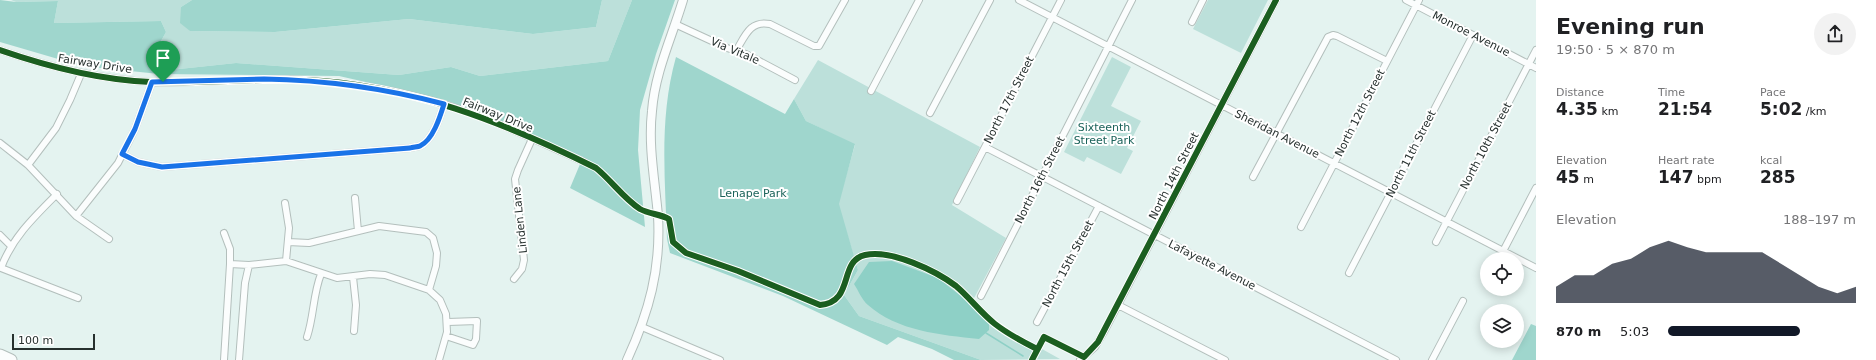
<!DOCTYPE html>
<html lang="en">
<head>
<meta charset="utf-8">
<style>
  body { margin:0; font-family:"DejaVu Sans",sans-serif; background:#f2f2f2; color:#202124; height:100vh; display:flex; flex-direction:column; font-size:15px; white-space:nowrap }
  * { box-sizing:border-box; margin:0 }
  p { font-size:13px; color:#757577 }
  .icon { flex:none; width:22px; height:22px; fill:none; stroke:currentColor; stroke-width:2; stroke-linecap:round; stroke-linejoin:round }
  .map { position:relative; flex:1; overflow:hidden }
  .drawer { display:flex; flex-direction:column; background:#fff; width:340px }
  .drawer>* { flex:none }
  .tools { position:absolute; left:1480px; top:252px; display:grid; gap:8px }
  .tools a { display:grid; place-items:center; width:44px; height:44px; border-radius:50%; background:#fff; box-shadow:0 2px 10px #0003; font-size:20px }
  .scale { position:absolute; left:12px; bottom:10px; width:83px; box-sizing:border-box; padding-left:4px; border:2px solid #26302e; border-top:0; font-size:11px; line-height:14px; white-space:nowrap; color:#26302e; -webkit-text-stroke:3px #fff; paint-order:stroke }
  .pin { position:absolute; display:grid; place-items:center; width:34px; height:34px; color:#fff; margin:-41px -17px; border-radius:50% 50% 50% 0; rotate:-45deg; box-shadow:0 0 4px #0007 }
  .pin .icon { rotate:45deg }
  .round { display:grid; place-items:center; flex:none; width:42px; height:42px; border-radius:21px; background:#f2f2f2 }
  .head { display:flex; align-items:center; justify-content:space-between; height:68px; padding:0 20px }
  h1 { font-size:22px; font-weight:700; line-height:30px }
  .stats { display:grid; grid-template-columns:repeat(3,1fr); gap:6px; height:68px; padding:4px 20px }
  .stats div { display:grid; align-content:center }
  .stats b { font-size:17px; font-weight:700 }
  .stats small { font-size:11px; font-weight:400 }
  .stats p { font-size:11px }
  .chart { height:112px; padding:8px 20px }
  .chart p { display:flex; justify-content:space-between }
  .chart svg { width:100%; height:72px; margin-top:4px; fill:#111827; opacity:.7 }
  ul { padding:0 20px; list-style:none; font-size:13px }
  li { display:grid; grid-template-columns:64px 48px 1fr; align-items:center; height:30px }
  li i { height:10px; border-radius:5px; background:#111827 }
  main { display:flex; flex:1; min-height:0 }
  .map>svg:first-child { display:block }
</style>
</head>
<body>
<main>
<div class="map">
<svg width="1536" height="360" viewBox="0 0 1536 360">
  <rect width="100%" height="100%" fill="#e4f3f0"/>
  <path fill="#bce0da" d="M11,0H192L181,7L190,31L275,32L409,19L533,34L596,27L602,0H632L608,61L480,76L451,67L399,75L236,63L170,70L155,52L166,32L161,21L54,23L58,1L16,2Z
    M1208,0H1268L1241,53L1193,29Z
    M1112,57L1131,67L1111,106L1141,121L1127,148L1133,151L1121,174L1087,157L1084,162L1064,152Z
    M818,60L980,147L952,205L1006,238L972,302C989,315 1005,330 1024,339C1036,346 1048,352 1060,359L981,360L859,316L844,295L858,270L838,204L855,145L806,121L794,99Z"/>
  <path fill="#9fd6cd" d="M0,0L16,2L58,1L54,23L161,21L166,32L155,52L170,70L236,63L399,75L451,67L480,76L608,61L632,0H675L656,54L640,110L638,150L645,227L570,188L583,157L511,125L445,100L339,76L159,74L82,66L0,42Z
    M192,0H602L596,27L533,34L409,19L275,32L190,31L180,23L181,7Z
    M676,57L785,114L794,99L806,121L855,144L839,204L858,270L844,295L859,316L981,360H954L932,349L898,337L887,345L783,296L670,253L667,239C665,178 659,117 676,57Z
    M1531,324L1536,326V360H1512Z"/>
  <path fill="#8ed0c6" d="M892,261L938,278L962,297L989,322V330L979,339C941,335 897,331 868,305C862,300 858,290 854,284L869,262Z"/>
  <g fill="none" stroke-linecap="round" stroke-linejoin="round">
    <path stroke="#8ed0c6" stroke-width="1.5" d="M986,333L1023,356"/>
    <g stroke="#b3bfbc" stroke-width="8">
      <path id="minor" d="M1019,0L1536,268
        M1406,0L1536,68
        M1192,22L1203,0
        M675,24L727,48L746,54L795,80
        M0,50C49,67 98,79 150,82C202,85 255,76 307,80C353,83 400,91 444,104C492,119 538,141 584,162
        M736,51C745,36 750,20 770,24L814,46H819L845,0
        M871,91L919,0
        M930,113L990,0
        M0,143L28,165L76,216L109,239
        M985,147L1396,360
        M122,154L138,162L162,167L410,148C413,147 418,147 420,146C433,140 440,117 444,104
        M28,165L56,128L70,100L81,74
        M1253,177L1328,37L1333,35L1337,36L1387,61
        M57,194C34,217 12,238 1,268L78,298
        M355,198L358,231
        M957,201L1061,0
        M285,203L289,228L286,261
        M76,216L118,163L135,129L152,82
        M1301,227L1419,0
        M0,235L11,246
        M288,242L309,243L379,226L426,232L433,238L437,253L436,266L429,290
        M1436,242L1536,50
        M1499,259L1536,188
        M230,264L249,265L286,261L337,278L370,274L385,275L429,290L440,300L446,314L447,332L439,360
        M1349,273L1473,35
        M353,277L356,305L354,331
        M514,279L522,269L524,260L515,179L518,170L532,139
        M981,296L1132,0
        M1118,305L1225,360
        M1037,322L1099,206
        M642,327L720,360
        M446,336L473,345L476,339L477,321L448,322
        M307,337C314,316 313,294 321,274
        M224,360L230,264V249L224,233
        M239,360L245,283L249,265
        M1080,360L1095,347L1105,330L1276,0
        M1432,360L1463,301"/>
    </g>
    <g stroke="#b3bfbc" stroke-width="10">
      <path id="tertiary" d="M627,360C649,312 661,269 658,216C655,181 648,146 652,111C655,72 672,37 683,0"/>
    </g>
    <g stroke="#b3bfbc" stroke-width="13">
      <path id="trunk" d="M0,355L11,360"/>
    </g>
    <use href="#minor" stroke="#fbfdfd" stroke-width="6"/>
    <use href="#tertiary" stroke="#fbfdfd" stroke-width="8"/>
    <use href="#trunk" stroke="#fbfdfd" stroke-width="11"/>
    <g stroke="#fff" stroke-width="8">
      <path id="cycleway" d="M0,50C49,67 99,80 151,82C202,84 254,78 305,80C408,84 506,123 596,168C612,181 623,198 640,209C649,214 660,214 669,219L673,242L686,253L738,271L820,305C855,302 838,261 865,255C891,249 936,271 956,286C970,298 981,313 995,324C1008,334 1023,342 1037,349
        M1032,360L1044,337L1084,357L1098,342L1276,0"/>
    </g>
    <use href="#cycleway" stroke="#1b5e20" stroke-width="6"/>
  </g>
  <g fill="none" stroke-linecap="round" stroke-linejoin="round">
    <g stroke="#fff" stroke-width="8">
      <path id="route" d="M264,79C325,80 384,88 444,104C440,117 433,140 420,146C418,147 413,147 410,148L162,167L138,162L122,154L135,129L152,82Z"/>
    </g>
    <use href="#route" stroke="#1a73e8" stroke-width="5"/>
  </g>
  <g text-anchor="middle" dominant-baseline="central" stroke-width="4" stroke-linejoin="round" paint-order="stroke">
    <g font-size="11" fill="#26302e" stroke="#fff">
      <text transform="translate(1471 34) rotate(27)">Monroe Avenue</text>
      <text transform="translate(735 51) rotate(23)">Via Vitale</text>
      <text transform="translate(95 64) rotate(9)">Fairway Drive</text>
      <text transform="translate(1009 100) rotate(-63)">North 17th Street</text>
      <text transform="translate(1360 113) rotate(-63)">North 12th Street</text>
      <text transform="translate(498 115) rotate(22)">Fairway Drive</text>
      <text transform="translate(1277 134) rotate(27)">Sheridan Avenue</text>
      <text transform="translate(1486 146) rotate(-62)">North 10th Street</text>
      <text transform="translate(1411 154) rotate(-63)">North 11th Street</text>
      <text transform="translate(1174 176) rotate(-63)">North 14th Street</text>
      <text transform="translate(1040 180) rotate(-63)">North 16th Street</text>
      <text transform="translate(520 220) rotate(-96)">Linden Lane</text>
      <text transform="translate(1068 264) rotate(-62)">North 15th Street</text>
      <text transform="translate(1212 265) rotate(27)">Lafayette Avenue</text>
    </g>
    <g font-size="11" fill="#1b635a" stroke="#fff">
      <text x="1104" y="127">Sixteenth<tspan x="1104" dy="13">Street Park</tspan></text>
      <text x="753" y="193">Lenape Park</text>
    </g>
  </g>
</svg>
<div class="tools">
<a><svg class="icon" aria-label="locate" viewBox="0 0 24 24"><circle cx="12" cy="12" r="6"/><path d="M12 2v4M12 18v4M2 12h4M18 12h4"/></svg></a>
<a><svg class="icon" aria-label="layers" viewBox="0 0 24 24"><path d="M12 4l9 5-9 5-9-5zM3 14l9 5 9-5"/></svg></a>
</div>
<div class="scale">100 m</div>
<div class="pin" style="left:163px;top:82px;background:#1e9e55"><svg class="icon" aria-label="arrive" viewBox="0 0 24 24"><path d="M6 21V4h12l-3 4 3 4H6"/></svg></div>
</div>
<section class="drawer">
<div class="head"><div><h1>Evening run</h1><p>19:50 · 5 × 870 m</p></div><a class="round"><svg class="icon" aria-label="share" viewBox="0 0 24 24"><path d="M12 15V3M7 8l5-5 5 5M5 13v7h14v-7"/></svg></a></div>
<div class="stats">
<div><p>Distance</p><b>4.35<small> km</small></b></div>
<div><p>Time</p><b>21:54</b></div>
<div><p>Pace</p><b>5:02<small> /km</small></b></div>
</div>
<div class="stats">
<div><p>Elevation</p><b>45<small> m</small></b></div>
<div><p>Heart rate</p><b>147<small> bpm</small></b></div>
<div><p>kcal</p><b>285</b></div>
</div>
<div class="chart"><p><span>Elevation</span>188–197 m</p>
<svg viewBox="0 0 160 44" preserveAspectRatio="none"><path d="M0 44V34L10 27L20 27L30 20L40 17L50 10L60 6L70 10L80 13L90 13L100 13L110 13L120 20L130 27L140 34L150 38L160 34V44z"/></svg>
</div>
<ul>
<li><b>870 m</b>5:03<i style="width:70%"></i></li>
</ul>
</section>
</main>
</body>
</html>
